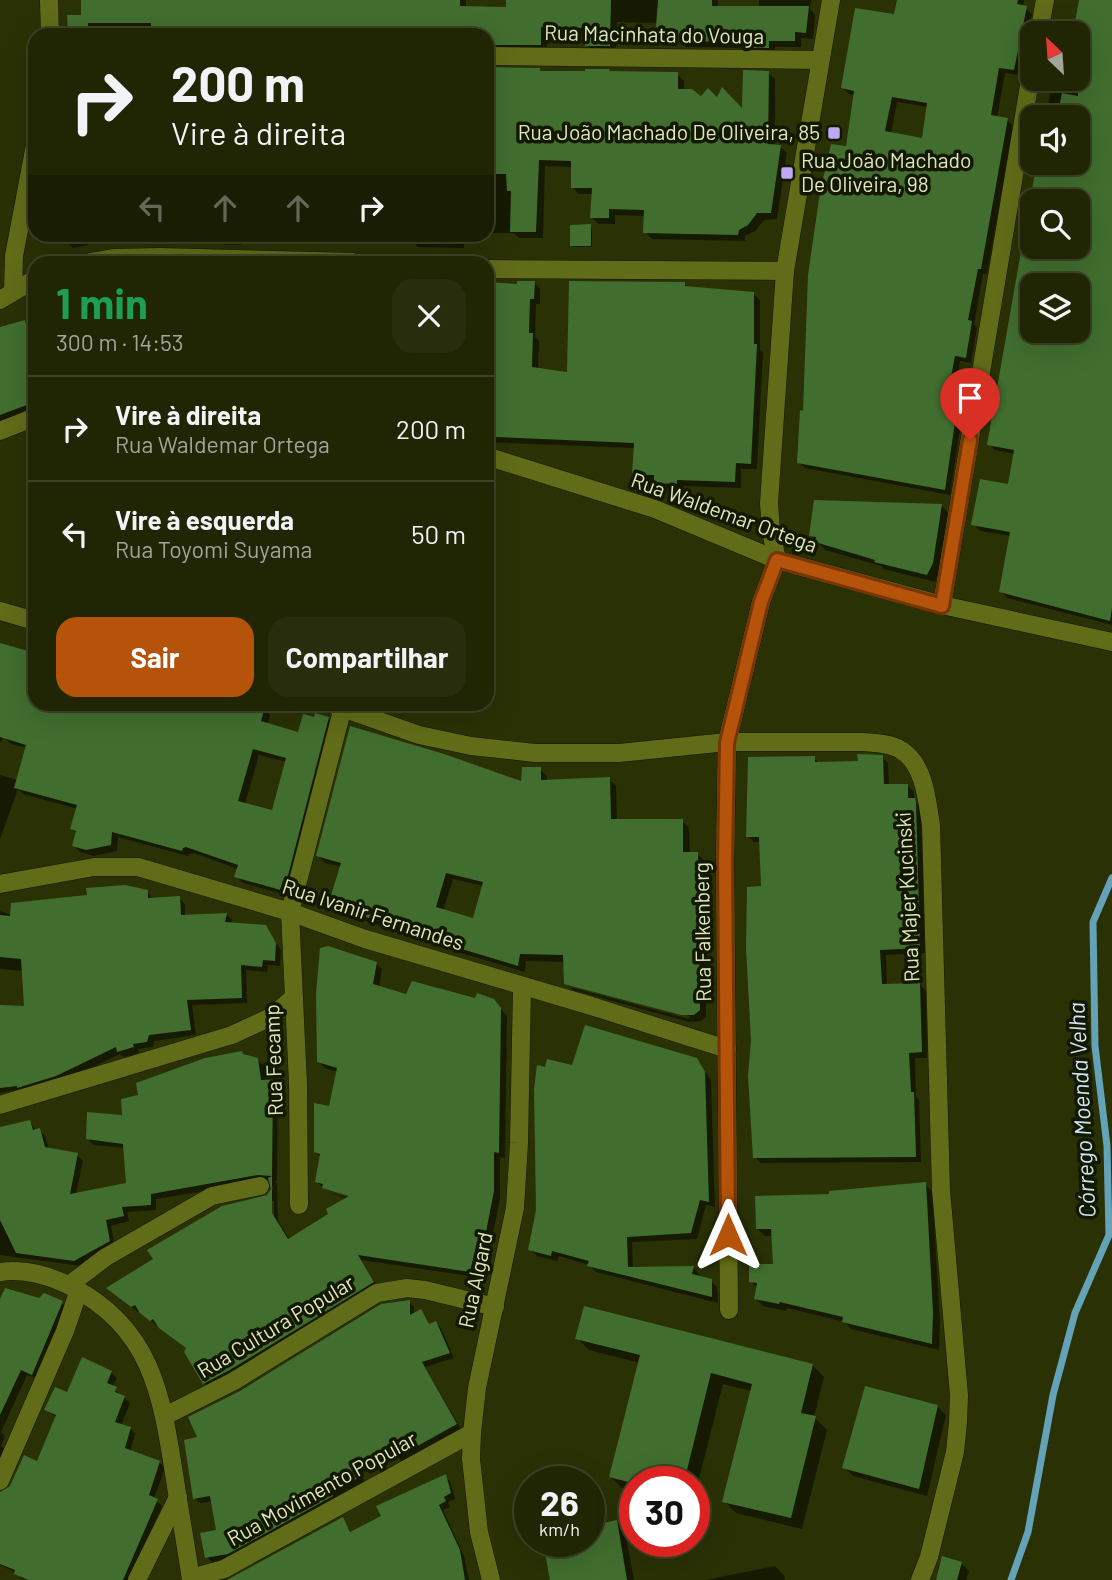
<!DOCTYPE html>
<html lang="pt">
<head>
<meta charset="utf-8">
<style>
  body { margin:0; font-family:Barlow,sans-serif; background:#282d0e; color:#f1f3f6; height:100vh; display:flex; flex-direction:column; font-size:26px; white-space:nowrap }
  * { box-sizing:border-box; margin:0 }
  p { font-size:23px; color:#a2a59a }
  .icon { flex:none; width:38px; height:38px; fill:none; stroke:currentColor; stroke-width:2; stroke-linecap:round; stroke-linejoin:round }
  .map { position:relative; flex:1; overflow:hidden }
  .side { position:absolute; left:28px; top:256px; width:466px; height:455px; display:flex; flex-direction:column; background:#202504; border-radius:21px; box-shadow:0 7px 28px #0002,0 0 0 2px #3d4226 }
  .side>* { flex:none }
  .top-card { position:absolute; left:28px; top:28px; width:466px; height:214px; border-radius:21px; box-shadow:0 7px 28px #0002,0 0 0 2px #3d4226; background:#202504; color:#f1f3f6; overflow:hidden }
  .needle { width:46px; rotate:335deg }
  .fabs { position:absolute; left:1020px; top:21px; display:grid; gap:14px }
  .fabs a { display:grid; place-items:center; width:70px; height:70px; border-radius:14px; background:#202504; box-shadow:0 7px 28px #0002,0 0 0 2px #3d4226; font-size:35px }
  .speed { position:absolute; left:514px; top:1466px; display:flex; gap:14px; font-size:35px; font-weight:700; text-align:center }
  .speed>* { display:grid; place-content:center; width:91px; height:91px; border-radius:50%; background:#202504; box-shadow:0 7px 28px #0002,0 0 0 2px #3d4226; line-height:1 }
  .speed small { font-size:18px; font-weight:400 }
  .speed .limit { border:10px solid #d22; background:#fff; color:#111 }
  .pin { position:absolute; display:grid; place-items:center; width:60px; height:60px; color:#fff; margin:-72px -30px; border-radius:50% 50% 50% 0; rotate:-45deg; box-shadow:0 0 7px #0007 }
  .pin .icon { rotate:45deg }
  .me { position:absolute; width:77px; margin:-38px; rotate:0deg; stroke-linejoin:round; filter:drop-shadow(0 0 5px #0008) }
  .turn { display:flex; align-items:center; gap:24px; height:147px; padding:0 28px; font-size:32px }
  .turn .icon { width:91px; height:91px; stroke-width:2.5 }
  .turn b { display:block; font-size:49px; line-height:60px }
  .lanes { display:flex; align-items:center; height:66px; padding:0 28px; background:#0003; justify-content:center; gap:35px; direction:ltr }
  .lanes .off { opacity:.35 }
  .round { display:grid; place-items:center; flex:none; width:74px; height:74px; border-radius:21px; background:#282d0e }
  .summary { display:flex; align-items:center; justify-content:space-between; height:119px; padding:0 28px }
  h1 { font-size:42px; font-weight:700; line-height:52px; color:#1e9e55 }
  .button { display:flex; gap:14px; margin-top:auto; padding:14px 28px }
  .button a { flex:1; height:80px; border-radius:21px; background:#b45309; color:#fff; font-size:28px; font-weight:700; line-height:80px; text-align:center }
  .button a+a { background:#282d0e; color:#f1f3f6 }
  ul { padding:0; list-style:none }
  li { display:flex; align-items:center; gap:21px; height:105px; padding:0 28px; border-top:2px solid #3d4226 }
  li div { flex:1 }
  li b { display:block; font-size:26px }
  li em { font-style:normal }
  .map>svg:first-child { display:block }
  .shadow { fill:#0007; fill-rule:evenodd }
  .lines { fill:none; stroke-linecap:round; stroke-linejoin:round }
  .stream { stroke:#64a2b8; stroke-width:7 }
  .building { fill:#416e2f; fill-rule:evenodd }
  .minor-casing { stroke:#141701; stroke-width:19 }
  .minor { stroke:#606c18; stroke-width:18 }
  .route-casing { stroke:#753606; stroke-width:18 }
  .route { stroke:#b45309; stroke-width:12 }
  .poi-dot { fill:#bfa9f4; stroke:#131800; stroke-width:2.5 }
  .labels { text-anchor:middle; stroke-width:7; stroke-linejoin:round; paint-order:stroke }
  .street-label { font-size:21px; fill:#dee7c0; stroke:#131800 }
  .poi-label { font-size:21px; fill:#dee7c0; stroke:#131800; text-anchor:end }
  .water-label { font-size:23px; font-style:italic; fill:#cee5f5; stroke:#131800 }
</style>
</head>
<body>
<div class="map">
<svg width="1112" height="1580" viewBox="0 0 1112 1580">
  <rect width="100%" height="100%" fill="#2a3105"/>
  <g class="shadow">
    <path d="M83 0H466V8H508L518 0H718V8H759V0H811L810 9 815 15 813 39 801 38V47H775V54H752L746 48 686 47 679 40V35L664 33 658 23 617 22 616 52H594L587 45V34L547 33V51L487 53 486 35H153V29H94V35H70L83 17Z"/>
    <path d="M899 0H1024L1023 7 1032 14 1019 75 1005 73 997 118 1007 120 1013 126 987 274H983L974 325 977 328 971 363 960 361 954 396 959 397 964 403 950 495 805 468 799 462 805 413 855 95 849 94 843 88 896 16ZM897 102 928 107 923 140 891 133Z"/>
    <path d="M1080 0H1112V625L1007 598 1001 592 1011 536 980 531 973 524 1009 486 1015 454 995 450 989 444 1030 227 1027 225 1038 163H1078V117H1046L1053 79H1078V33H1074ZM1032 201H1078V247H1032ZM1032 285H1078V331H1032Z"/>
    <path d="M486 69 539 70 543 73 609 71 611 73 677 74 684 81V91L702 98 717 100 744 112 768 73 775 79V146L780 147 787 153 777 219 764 220 755 231 745 236V241L652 239 645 232V216L615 215V224H599L592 218 593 194H579L572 187 573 167 545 166 543 238H519L514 233H486Z"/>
    <path d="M590 226 592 229V247H574L571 245Z"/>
    <path d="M88 234V245L73 248 66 242V235L61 234Z"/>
    <path d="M151 234H173V244L158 243Z"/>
    <path d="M219 234H248L241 245H225L219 238Z"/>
    <path d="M381 234V242H348L341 235Z"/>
    <path d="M412 234H464V248L418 247 411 240Z"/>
    <path d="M534 282 540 289V304H536L535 337 539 341 538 370 569 374 684 283 689 288 753 294 760 300V350L763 352 757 469H741V488L683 486V489L662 488 656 481 641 480 634 474 635 448 486 442V284L519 286Z"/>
    <path d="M34 320 35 411 0 424V329Z"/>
    <path d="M942 506 949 513 940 572 935 582 884 569 881 566 825 550 811 535Z"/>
    <path d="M0 643 3 646 35 655V704H248L264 708 270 715 268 725 299 734 316 719H328L334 725 290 896 243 883 236 876 238 869 194 853 189 854 188 856 118 837 117 851 94 856 80 852 74 845 77 834 72 829 78 809 23 794 18 789 0 839V775L14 779 18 782 27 748 11 744 4 737 0 743ZM259 755 287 762 273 813 245 804Z"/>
    <path d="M882 757 888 763 889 786H908L914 792V799L921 809 925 953 886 955 887 986 920 984 926 991 927 1058H915L916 1097 919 1100 921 1162 761 1163 755 1157 763 888 761 842H754L748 836 814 758 820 764 859 763Z"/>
    <path d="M540 769 547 776V782L609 779 616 786 617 821H682L689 828 690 854H697L705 861 706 1017 701 1021 689 1022 573 990 566 983 565 962 526 961 525 972 454 951 447 941 422 933 420 938 337 912 330 905 342 867 325 863 318 856 523 783ZM453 879 483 886 474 921 443 911ZM570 983 690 1016 689 1019 570 987Z"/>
    <path d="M147 891 153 899 179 898 185 904V916L227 915 232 920 231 924 265 927 281 950 280 966 268 965 267 972 246 970 247 1003 192 1005 196 1035 154 1041 153 1047 138 1049 139 1053 124 1057 120 1054 62 1082 0 1093V1006L25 1007 23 971 0 969V911L69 935Z"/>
    <path d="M376 963 382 969 379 988 407 996 493 1000 507 1016 505 1158 500 1157V1199L492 1237 486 1236 476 1277 361 1260 379 1289 211 1389 205 1383 187 1349 159 1325 157 1326 140 1311 138 1312 121 1299 268 1196 273 1189 270 1180 156 1199V1210L127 1212 129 1221 111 1226 115 1247 81 1266 0 1255V1129L30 1122 36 1131 39 1130 45 1136 49 1149 77 1155 83 1161 76 1194 127 1185 125 1148 93 1145 88 1139 124 1117 140 1096 242 1053 246 1057 257 1059 263 1065 265 1082H272L278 1088 277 1181H275L277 1184 278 1221 290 1240 330 1214 347 1199 328 1192 356 1200 357 1197 322 1186 323 1188 317 1182 322 1158 315 1151 330 1109 338 1072 325 1068 319 1062ZM270 1201H274V1222H271Z"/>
    <path d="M696 1060 711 1080 715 1207 706 1205 697 1239 632 1242 633 1269 693 1267 699 1274 698 1278 711 1281 717 1287 718 1303 596 1272 589 1265 559 1256 557 1261 537 1256 530 1249 573 1067Z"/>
    <path d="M925 1184 932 1191 940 1321 939 1350 851 1329 845 1322 787 1308 786 1311 763 1306 755 1298 757 1288 751 1281 774 1265 773 1236H765L757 1229 831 1196Z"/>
    <path d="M39 1300 62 1303 68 1309 38 1379 27 1375 1 1432 5 1436 1 1446 8 1452 0 1470V1303Z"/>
    <path d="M409 1302 414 1307V1315L420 1311 430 1325 436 1323 441 1328 454 1358 425 1367 461 1429 402 1462 396 1454 361 1474 365 1482 234 1558 212 1562 207 1557 218 1532 212 1501 200 1503 195 1498 200 1438Z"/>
    <path d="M577 1338 812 1365 824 1377 814 1417 827 1430 802 1529 736 1513 724 1501 751 1391 723 1384 695 1494V1482H635V1492L623 1489 611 1477 640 1363 589 1350Z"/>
    <path d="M111 1372 117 1378 112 1387 130 1403 121 1426 130 1428 135 1434 130 1452 159 1462 165 1468 154 1499 162 1506 130 1580 22 1579 17 1573 0 1565V1494L38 1463 57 1418 46 1410 68 1394Z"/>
    <path d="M937 1406 946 1415 927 1496 853 1476 844 1467Z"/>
    <path d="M445 1476 450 1481 455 1499 448 1502 450 1507 443 1510 464 1556 469 1580H230L342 1519 352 1533 383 1517Z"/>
    <path d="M617 1522 625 1531 634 1580H552L545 1542H590V1528Z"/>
    <path d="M961 1563 969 1571 966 1580H938Z"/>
    <path d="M775 1566 784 1575 785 1580H705Z"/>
  </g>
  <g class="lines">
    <path class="stream" d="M1011 1580 1028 1532 1053 1395 1075 1313 1109 1235 1107 1146 1095 1046 1093 922 1112 878"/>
  </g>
  <g class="building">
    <path d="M81 0H460V6L506 7V0H611L610 46H585V28L541 27V45H486V35H151V23H88V35H68L67 15H81Z"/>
    <path d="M658 0H712V6H809L806 33 795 32V41H769V48H743V42L677 41 678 30 656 27Z"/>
    <path d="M897 0H1018L1017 4 1027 6 1014 70 999 68 991 115 1008 118 981 269H978L968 320 972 321 966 358 955 356 948 394 959 395 945 490 797 463 800 410 803 411 808 275 820 192 831 144 846 146 854 91 841 88 855 8 894 14ZM892 97 927 103 922 138 885 131Z"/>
    <path d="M1079 0H1112V608L1110 621 999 592 1010 532 971 525 980 479 1008 484 1014 450 987 445 1023 240 1032 241V247H1078V201H1030L1035 172 1048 175 1050 165 1078 170V117H1057L1062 93 1078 96V33H1073ZM1032 285H1078V331H1032Z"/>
    <path d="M486 67 540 68V71H585V69H610L609 71 678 72V89H692L701 96 708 88 717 97 722 87 742 108 743 70 769 71 768 144 781 145 771 213H757L748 225 739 230 738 235 643 233 644 210 609 209V218H590L592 188H571V161L539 160 536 232H510L511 191H507L506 174H486Z"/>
    <path d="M591 224V246H570V225Z"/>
    <path d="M517 281H535L534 299H530L529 333H533L532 367 567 372 569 281 685 282V286L754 292V344H757L751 464 736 463 735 482 677 480V484L654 483V475H632L634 443 496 437V425H486V282L517 284Z"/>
    <path d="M25 320 35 360V402L0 415V327Z"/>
    <path d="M814 500 942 504 933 563 927 575 874 562 875 560 815 542 816 537 809 536Z"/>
    <path d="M0 643 35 653V704H254L265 707 261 721 298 732 303 714 314 717 315 713 329 717 284 891 234 877 238 865 186 847 183 848 182 851 112 832 111 845 86 850 72 846 76 831 70 829 77 805 14 788 26 745 0 737ZM253 749 286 758 272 810 238 801Z"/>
    <path d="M350 726 444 754 521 781 522 767H541V780L610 777 611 819H683V852H698L700 1010 694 1015H681L564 984 563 955 520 954 518 966 445 944V937L415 927 413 932 328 905 341 863 316 856ZM446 873 483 882 473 918 436 907Z"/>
    <path d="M857 754 883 755 884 784H908V798H915L916 802 920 948 880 950 882 984 920 983 922 1052 909 1053 911 1092H914L916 1157 753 1158 748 1076 751 1041 746 948 747 887 761 886 759 837H746L748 757 815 756V762L858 761Z"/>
    <path d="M125 885 148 890V898L180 896 181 915 227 913 225 922 266 925 276 943 275 961 263 960 262 967 241 965 242 998 187 1000 191 1030 149 1035 147 1042 133 1044 134 1047 117 1052 116 1047 56 1076 17 1088V1086L0 1088V1005L24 1006 21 959 0 957V915L10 916 11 903 87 895 86 888Z"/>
    <path d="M328 946 377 962 373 984 406 994 412 981 475 998 477 993 494 999 501 1008 499 1153 494 1152V1191L486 1232 480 1230 470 1272 358 1255 374 1282 228 1371 203 1384 184 1352 186 1348 159 1328 153 1319 150 1321 140 1313 135 1305 131 1307 106 1288 153 1259 147 1250 222 1206 267 1195 271 1189 268 1178 272 1176V1213L288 1239 328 1214 326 1209 349 1196 322 1188 323 1184 315 1182 320 1154 314 1152V1103L329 1106 337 1068 317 1062 316 994 320 948Z"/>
    <path d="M585 1025 697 1058 705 1072 709 1202 700 1200 691 1233 627 1237 628 1267 694 1266 692 1274 712 1279V1297L587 1266 589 1261 552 1251 551 1256 528 1250 536 1210 534 1089 537 1065 545 1067 547 1059 572 1065Z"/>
    <path d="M242 1051 243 1054 258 1058 261 1080H273L272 1176 258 1175 151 1194V1205L122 1207 124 1216 106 1220 110 1241 74 1261 16 1253 0 1220V1127L30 1120 33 1130 40 1128 45 1147 78 1153 70 1194 126 1183 123 1144 86 1139 87 1112 122 1115 121 1099 138 1095 136 1083 205 1058Z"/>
    <path d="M926 1182 933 1312 932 1344 842 1322 843 1317 780 1302 779 1304 754 1299 757 1283 749 1282V1264H773L771 1229H756L755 1196 829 1194V1191Z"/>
    <path d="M5 1288 39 1298 44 1293 63 1301 32 1375 21 1370 0 1415V1299Z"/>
    <path d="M410 1300V1315L421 1309 429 1324 436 1321 450 1353 422 1362 457 1424 396 1458 391 1449 357 1468 361 1476 332 1494 333 1496 228 1554 205 1558 200 1533 216 1530 210 1496 193 1499 184 1440 197 1437 188 1417 240 1391 381 1304Z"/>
    <path d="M584 1306 813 1364 801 1413 816 1416 791 1518 722 1502 752 1384 711 1373 684 1482H628L609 1477 640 1355 575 1339Z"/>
    <path d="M82 1357 112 1371 107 1383 117 1387 115 1392 125 1396 115 1422 131 1427 125 1448 160 1461 149 1495 158 1499 123 1580H29L14 1574 15 1570 0 1564V1492L10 1486 24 1455 37 1461 56 1415 44 1410 55 1387 67 1392Z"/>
    <path d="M865 1386 938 1405 919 1489 842 1468Z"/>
    <path d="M446 1474 451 1493 444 1497 446 1501 439 1505 460 1550 465 1580H227L343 1517 350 1532 381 1516 376 1506Z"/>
    <path d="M617 1520 627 1580H550L543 1542H590V1526Z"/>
    <path d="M942 1556 962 1562 957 1580H936Z"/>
  </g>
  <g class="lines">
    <defs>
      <g id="minor">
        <path d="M49 0 50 35"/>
        <path d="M1039 33 1045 0"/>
        <path d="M486 56 820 60"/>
        <path d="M90 262 113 258 160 257 353 262"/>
        <path d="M486 269 785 271"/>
        <path d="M13 291 14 256 35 145"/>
        <path d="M0 300 35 279"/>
        <path d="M0 431 35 417"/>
        <path d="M486 456 655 509 777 560 942 605 1112 642"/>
        <path d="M777 560 771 531 769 503 785 271 831 0"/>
        <path d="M942 605 1032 68"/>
        <path d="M0 611 35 621"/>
        <path d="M331 704 419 735 471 746 535 753H619L727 742H864C875 743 891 743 901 750 925 765 927 801 931 825L941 1190 959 1395 958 1423 955 1452 929 1557 920 1580"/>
        <path d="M0 884 94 867H138L290 912 365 939 588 1005 727 1049"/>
        <path d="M0 1105 232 1035 271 1017 294 997"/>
        <path d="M299 1205 298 1084 290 912 343 707"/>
        <path d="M0 1272C24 1268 51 1276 72 1287 153 1329 162 1397 175 1480 180 1513 186 1546 191 1580"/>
        <path d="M69 1285 106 1257 212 1196 260 1186"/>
        <path d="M729 1310 725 862 727 742 761 602 777 560"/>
        <path d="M165 1416 234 1381 377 1293 407 1288 425 1290 495 1307"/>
        <path d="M0 1481 65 1331 79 1290"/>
        <path d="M191 1578 224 1569 472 1433"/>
        <path d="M137 1580 178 1497"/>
        <path d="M491 1580 479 1532 471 1459 472 1433 477 1388 515 1208 519 1143 522 987"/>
      </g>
    </defs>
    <use href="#minor" class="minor-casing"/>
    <use href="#minor" class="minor"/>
  </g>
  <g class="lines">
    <defs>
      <path id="route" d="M728 1235 725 862 727 743 761 602 777 560 942 606 970 440"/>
    </defs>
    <use href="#route" class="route-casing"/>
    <use href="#route" class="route"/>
  </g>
  <g class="poi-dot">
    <rect x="827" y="126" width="14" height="14" rx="3.5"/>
    <rect x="780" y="166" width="14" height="14" rx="3.5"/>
  </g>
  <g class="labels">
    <g class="street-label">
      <text transform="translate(654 35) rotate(1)" y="7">Rua Macinhata do Vouga</text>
      <text transform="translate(724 513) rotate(20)" y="7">Rua Waldemar Ortega</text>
      <text transform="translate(908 897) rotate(-93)" y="7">Rua Majer Kucinski</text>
      <text transform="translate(373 915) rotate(18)" y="7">Rua Ivanir Fernandes</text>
      <text transform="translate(703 932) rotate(-91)" y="7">Rua Falkenberg</text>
      <text transform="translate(274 1060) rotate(-92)" y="7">Rua Fecamp</text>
      <text transform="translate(476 1280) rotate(-78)" y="7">Rua Algard</text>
      <text transform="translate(276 1327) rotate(-31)" y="7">Rua Cultura Popular</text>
      <text transform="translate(322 1489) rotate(-29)" y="7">Rua Movimento Popular</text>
    </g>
    <g class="poi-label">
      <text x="820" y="140">Rua João Machado De Oliveira, 85</text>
      <text x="801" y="168" text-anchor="start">Rua João Machado<tspan x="801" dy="24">De Oliveira, 98</tspan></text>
    </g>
    <g class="water-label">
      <text transform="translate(1082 1110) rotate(-93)" y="8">Córrego Moenda Velha</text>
    </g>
  </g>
</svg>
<div class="fabs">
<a><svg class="needle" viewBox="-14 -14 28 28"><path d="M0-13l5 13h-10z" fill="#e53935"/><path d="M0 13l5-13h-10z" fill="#a2a59a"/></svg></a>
<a><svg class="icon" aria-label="sound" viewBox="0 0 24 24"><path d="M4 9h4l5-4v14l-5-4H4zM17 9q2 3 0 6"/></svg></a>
<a><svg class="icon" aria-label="search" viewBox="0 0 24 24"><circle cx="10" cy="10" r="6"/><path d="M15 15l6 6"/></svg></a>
<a><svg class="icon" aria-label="layers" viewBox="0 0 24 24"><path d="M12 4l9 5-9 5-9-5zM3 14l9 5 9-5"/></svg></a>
</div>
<div class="speed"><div>26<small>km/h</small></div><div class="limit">30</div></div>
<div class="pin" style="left:970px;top:440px;background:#d93025"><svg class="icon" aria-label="arrive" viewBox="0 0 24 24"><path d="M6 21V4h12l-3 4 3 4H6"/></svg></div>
<svg class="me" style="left:728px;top:1235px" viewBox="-20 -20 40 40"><path d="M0-17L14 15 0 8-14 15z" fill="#b45309" stroke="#fff" stroke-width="4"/></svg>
<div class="top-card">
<div class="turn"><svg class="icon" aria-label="right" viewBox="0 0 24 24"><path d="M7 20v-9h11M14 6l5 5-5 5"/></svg><div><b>200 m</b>Vire à direita</div></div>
<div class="lanes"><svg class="icon off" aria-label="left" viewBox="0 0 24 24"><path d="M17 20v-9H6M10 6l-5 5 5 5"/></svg><svg class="icon off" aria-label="ahead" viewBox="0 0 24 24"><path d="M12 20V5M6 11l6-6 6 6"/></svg><svg class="icon off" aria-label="ahead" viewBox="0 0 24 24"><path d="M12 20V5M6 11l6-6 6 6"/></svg><svg class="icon" aria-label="right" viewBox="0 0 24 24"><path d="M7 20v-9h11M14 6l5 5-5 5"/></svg></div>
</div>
<section class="side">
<div class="summary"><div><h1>1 min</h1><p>300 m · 14:53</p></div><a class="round"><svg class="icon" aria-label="close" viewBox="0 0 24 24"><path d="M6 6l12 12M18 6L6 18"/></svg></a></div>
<ul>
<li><svg class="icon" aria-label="right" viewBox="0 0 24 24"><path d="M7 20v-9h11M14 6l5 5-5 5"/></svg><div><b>Vire à direita</b><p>Rua Waldemar Ortega</p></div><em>200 m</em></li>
<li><svg class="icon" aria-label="left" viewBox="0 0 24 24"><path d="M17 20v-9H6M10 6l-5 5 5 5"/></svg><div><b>Vire à esquerda</b><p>Rua Toyomi Suyama</p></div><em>50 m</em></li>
</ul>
<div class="button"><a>Sair</a><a>Compartilhar</a></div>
</section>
</div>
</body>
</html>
